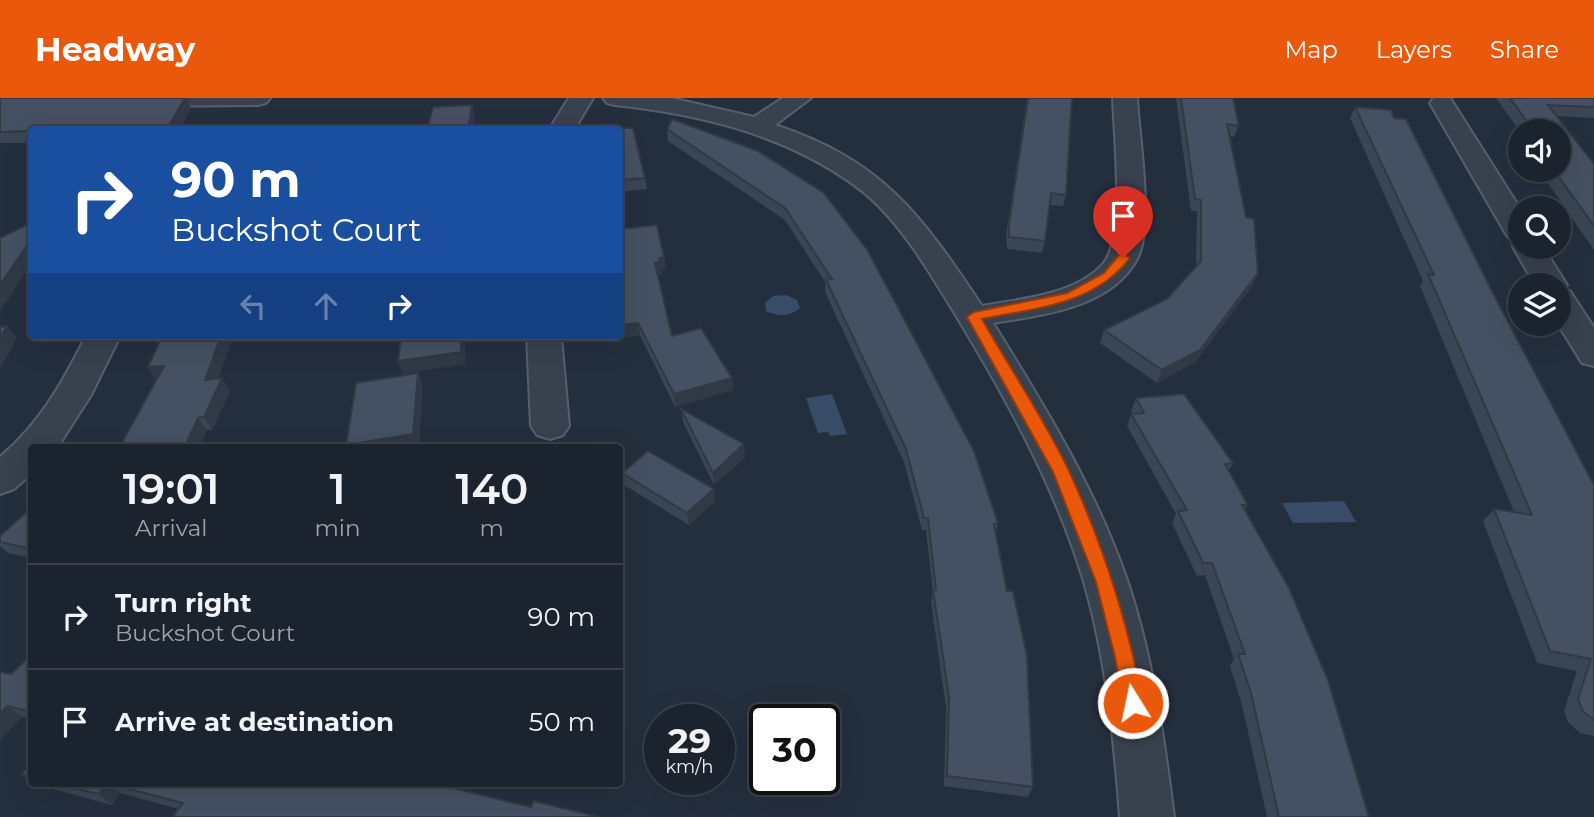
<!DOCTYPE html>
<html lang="en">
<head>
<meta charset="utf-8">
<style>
  body { margin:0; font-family:Montserrat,sans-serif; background:#242b36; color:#f1f3f6; height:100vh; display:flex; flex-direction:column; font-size:26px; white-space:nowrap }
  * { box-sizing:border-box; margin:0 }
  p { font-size:23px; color:#a0a4aa }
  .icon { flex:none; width:38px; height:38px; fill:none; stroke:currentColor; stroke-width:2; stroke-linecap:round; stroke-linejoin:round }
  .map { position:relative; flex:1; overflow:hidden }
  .side { position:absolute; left:28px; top:346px; width:595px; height:343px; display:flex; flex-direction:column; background:#1b232e; border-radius:7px; box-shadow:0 7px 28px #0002,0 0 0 2px #39404a }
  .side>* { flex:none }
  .guide { position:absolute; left:28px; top:28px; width:595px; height:214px; border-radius:7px; box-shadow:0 7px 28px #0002,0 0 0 2px #39404a; background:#1a4fa0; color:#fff; overflow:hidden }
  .buttons { position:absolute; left:1508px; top:21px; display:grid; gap:14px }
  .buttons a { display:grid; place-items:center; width:63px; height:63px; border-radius:50%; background:#1b232e; box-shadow:0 7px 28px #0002,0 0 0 2px #39404a; font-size:35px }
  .speed { position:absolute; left:644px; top:606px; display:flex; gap:14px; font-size:35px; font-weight:700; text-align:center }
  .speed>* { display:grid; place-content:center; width:91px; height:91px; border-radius:50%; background:#1b232e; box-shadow:0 7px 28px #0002,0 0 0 2px #39404a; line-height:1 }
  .speed small { font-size:18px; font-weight:400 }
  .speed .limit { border:4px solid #111; border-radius:10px; background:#fff; color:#111 }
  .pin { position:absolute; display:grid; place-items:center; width:60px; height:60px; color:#fff; margin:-72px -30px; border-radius:50% 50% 50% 0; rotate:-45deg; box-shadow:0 0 7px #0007 }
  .pin .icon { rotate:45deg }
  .me { position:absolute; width:77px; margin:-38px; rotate:350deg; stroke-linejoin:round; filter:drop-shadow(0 0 5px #0008) }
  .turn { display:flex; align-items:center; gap:24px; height:147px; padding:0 28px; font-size:32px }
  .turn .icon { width:91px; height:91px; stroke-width:2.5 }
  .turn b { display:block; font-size:49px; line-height:60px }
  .lanes { display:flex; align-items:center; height:66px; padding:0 28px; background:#0003; justify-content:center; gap:35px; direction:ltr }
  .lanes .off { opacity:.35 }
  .eta { display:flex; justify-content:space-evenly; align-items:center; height:119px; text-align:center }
  .eta b { font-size:42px; font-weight:600; line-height:49px }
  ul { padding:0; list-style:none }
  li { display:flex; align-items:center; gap:21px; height:105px; padding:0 28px; border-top:2px solid #39404a }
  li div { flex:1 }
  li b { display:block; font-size:26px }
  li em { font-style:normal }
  header { display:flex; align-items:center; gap:42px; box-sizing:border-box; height:98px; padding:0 35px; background:#ea580c; color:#fff }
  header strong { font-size:33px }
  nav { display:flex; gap:38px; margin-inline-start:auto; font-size:24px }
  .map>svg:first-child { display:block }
  .water { fill:#394c67 }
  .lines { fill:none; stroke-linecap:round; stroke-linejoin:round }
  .minor-casing { stroke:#565f6c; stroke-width:4 }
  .minor { fill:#38414e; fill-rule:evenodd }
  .wall { fill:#3b4654 }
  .shaded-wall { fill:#303945 }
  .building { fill:#455162; stroke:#303945; stroke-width:2 }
  .route { fill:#ea580c; stroke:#983908; stroke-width:2 }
</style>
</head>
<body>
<header>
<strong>Headway</strong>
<nav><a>Map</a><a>Layers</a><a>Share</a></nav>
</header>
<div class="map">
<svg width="1594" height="719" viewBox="0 0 1594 719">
  <rect width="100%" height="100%" fill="#242f3e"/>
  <g class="water">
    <path d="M786 197 797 202 800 210C788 219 780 219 766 213L765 205 773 198Z"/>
    <path d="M832 296 847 336 830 338 828 334 818 335 806 300Z"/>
    <path d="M1344 403 1356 424 1293 425 1282 405Z"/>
  </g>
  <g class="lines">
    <defs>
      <g id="minor">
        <path d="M124 0H270L266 5 258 7 135 8 127 6Z"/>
        <path d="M569 0H593L574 32H549Z"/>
        <path d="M603 0H671L754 19 783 0H811L775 27C884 63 921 117 982 208 1021 201 1075 197 1103 166 1126 140 1114 36 1113 0H1137C1139 38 1154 130 1137 161 1111 210 1042 217 993 225 1044 307 1097 393 1128 485 1153 560 1164 640 1174 719H1120C1114 640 1106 560 1084 484 1056 390 1005 298 954 214 926 169 897 117 853 86 783 36 699 16 615 7L607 5Z"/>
        <path d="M1434 0H1450L1521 112V149H1543L1567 187 1563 192 1570 193 1594 230V268L1582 265 1558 226 1559 187H1535L1513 149 1517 144 1511 142 1506 136 1430 5Z"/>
        <path d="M86 238H120L91 297 59 347 56 350H32V375L14 391 0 396V359C40 325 63 284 86 238Z"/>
        <path d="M527 238H561L569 328 563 337 550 341 537 337 531 328Z"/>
      </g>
    </defs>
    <use href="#minor" class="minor-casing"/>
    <use href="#minor" class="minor"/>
  </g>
  <g class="wall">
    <path d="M0 0H186L191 10 179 32H32V45H0Z"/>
    <path d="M1027 0 1066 97 1063 108 1049 107 1045 143 1042 155 1007 151 1006 137Z"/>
    <path d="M1176 0H1233L1239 28 1234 39 1230 38 1253 187 1195 264 1157 285 1100 245 1104 232 1167 201 1196 169 1197 113H1191Z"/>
    <path d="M1496 0H1594V20L1557 18 1594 66V152L1539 72H1559V33H1521V35Z"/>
    <path d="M1355 9 1394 20 1493 195 1594 387V638L1580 635 1568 624 1564 613 1577 573 1537 565 1483 423 1494 411 1514 414 1420 188 1423 183 1350 20Z"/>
    <path d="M667 31 758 53 998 425 996 434 1033 689 1028 699 944 688 946 610 931 504 933 494 926 432H922L904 364 825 194V184L785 122 668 43Z"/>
    <path d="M620 32 645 80 647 91 620 94Z"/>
    <path d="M657 127 666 171 661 172 662 176 658 177 672 238 732 280 733 292 675 309 640 237 615 241Z"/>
    <path d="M162 238H233L218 281 230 293 212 332H207L199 350H119L156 281 148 269Z"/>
    <path d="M1136 300 1233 365 1229 372 1248 407 1245 412 1369 719H1267L1242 607 1230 568 1234 561 1205 477 1197 478 1172 425 1176 416 1127 328 1131 316H1133L1131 313Z"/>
    <path d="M681 311 745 359 714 387 683 324Z"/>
    <path d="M622 375 714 391 715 403 689 427 624 387Z"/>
    <path d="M32 409V460L8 455 0 448V438Z"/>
    <path d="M32 556V621L22 619 0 642V574L11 576Z"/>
    <path d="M32 665V684L21 676Z"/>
    <path d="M35 686H449L447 689 531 709 599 719H175L173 718 179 711 120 695 112 707Z"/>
  </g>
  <g class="shaded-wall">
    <path d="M185 0H186L191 10 179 32H168Z"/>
    <path d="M472 7 475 18 473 32H468Z"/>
    <path d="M32 140V165L0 214V187Z"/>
    <path d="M664 159 666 171 661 172 662 176 656 177 655 165 659 160Z"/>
    <path d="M1258 175 1253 187 1195 264 1157 285 1162 272Z"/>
    <path d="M638 225 640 237 615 241 614 238H620V227Z"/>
    <path d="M7 228 17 240 0 271V240Z"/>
    <path d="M221 238H233L213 295 205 282Z"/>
    <path d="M461 238H465V266L403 276 398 263Z"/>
    <path d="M164 268 157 282 148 269Z"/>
    <path d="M418 275 423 288 419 349 411 350H347L346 347Z"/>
    <path d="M222 280 230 293 212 332 204 319Z"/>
    <path d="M732 280 733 292 675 309 674 296Z"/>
    <path d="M198 320 207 332 199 350H186L185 348Z"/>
    <path d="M744 346 745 359 714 387 713 375Z"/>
    <path d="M714 391 715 403 689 427 687 415Z"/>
    <path d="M7 608 22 619 0 642V615Z"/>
    <path d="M106 686H108L120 695 112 707 98 696Z"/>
  </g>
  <g class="building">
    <path d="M0 0H185L167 31 32 32V33L0 34Z"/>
    <path d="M1028 0H1072L1066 97 1051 95 1045 143 1009 139V125Z"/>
    <path d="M1181 0H1233L1239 28 1227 26 1246 119 1254 121 1258 175 1200 252 1162 272 1104 232 1167 201 1201 163V102L1195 101Z"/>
    <path d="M1510 0H1594V9L1548 7 1594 66V128L1554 72H1559V33H1534Z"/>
    <path d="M472 7 468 32H427L433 9Z"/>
    <path d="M1355 9 1391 12 1394 20 1406 21 1493 195 1594 387V622L1583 613 1578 601 1591 561 1550 553 1494 411 1532 417 1428 176 1434 177Z"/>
    <path d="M672 21 758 53 824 95 868 153 974 353 998 425 994 426 1007 493H1013L1027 558 1033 689 947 678 949 599 933 492H936L928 420H924L906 351 826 182 832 181 785 110 667 31Z"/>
    <path d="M606 29 633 30 645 80 620 82V32H604Z"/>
    <path d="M32 124V140L0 187V140Z"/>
    <path d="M657 127 664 159 659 160 660 164 655 165 672 238 701 230 732 280 674 296 638 225 620 227V131Z"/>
    <path d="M7 228 0 240V229Z"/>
    <path d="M162 238H221L205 282 222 280 204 319 198 320 185 348 175 350H119L164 268 148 269Z"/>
    <path d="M401 238H461V254L398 263Z"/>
    <path d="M418 275 413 336 346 347 356 285Z"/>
    <path d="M1184 296 1233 365 1225 366 1248 407H1242L1289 490 1328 582 1369 719H1279L1251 595 1238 556H1245L1212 465H1203L1178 413 1187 412 1131 316 1144 315 1136 300Z"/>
    <path d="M681 311 744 346 713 375Z"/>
    <path d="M648 353 714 391 687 415 622 375Z"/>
    <path d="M32 409V451L0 444V438Z"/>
    <path d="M32 556V614L7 608 0 615V574L11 576Z"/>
    <path d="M32 665V679L21 676Z"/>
    <path d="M58 686H106L98 696Z"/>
    <path d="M110 686H437L531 709 534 703 599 719H177L173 718 183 705Z"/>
  </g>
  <path class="route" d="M1123 156 1130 160C1094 207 1036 210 982 221 1011 272 1045 322 1070 375 1104 449 1128 525 1143 605L1140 612 1133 615 1126 612 1123 605 1115 559 1096 484 1053 374 967 219 974 214 1067 195 1104 175 1119 157Z"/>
</svg>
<div class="buttons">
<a><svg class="icon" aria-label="sound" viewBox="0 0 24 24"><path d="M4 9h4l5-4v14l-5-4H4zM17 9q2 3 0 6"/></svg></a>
<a><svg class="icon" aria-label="search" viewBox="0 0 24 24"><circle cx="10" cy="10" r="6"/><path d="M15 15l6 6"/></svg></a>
<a><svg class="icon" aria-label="layers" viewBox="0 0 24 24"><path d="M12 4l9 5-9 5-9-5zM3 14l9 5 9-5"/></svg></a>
</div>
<div class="speed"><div>29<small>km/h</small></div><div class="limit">30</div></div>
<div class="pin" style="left:1123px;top:160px;background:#d93025"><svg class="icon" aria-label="arrive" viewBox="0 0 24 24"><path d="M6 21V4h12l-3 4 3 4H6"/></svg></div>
<svg class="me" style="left:1133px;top:605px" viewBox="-20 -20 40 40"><circle r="17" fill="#ea580c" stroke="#fff" stroke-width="3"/><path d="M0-11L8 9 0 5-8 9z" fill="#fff"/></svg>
<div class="guide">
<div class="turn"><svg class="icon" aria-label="right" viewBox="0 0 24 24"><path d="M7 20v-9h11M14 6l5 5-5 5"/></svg><div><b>90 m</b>Buckshot Court</div></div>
<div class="lanes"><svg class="icon off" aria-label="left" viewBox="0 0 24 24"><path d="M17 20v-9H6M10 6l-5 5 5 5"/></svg><svg class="icon off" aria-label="ahead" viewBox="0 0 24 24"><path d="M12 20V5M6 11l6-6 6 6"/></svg><svg class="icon" aria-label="right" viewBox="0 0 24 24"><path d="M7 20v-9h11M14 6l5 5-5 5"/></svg></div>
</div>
<section class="side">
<div class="eta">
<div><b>19:01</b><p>Arrival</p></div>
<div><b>1</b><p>min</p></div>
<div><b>140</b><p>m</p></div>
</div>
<ul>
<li><svg class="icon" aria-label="right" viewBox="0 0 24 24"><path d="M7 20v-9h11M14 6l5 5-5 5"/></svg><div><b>Turn right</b><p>Buckshot Court</p></div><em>90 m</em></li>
<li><svg class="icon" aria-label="arrive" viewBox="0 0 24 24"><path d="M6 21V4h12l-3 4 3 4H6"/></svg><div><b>Arrive at destination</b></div><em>50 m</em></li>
</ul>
</section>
</div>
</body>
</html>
